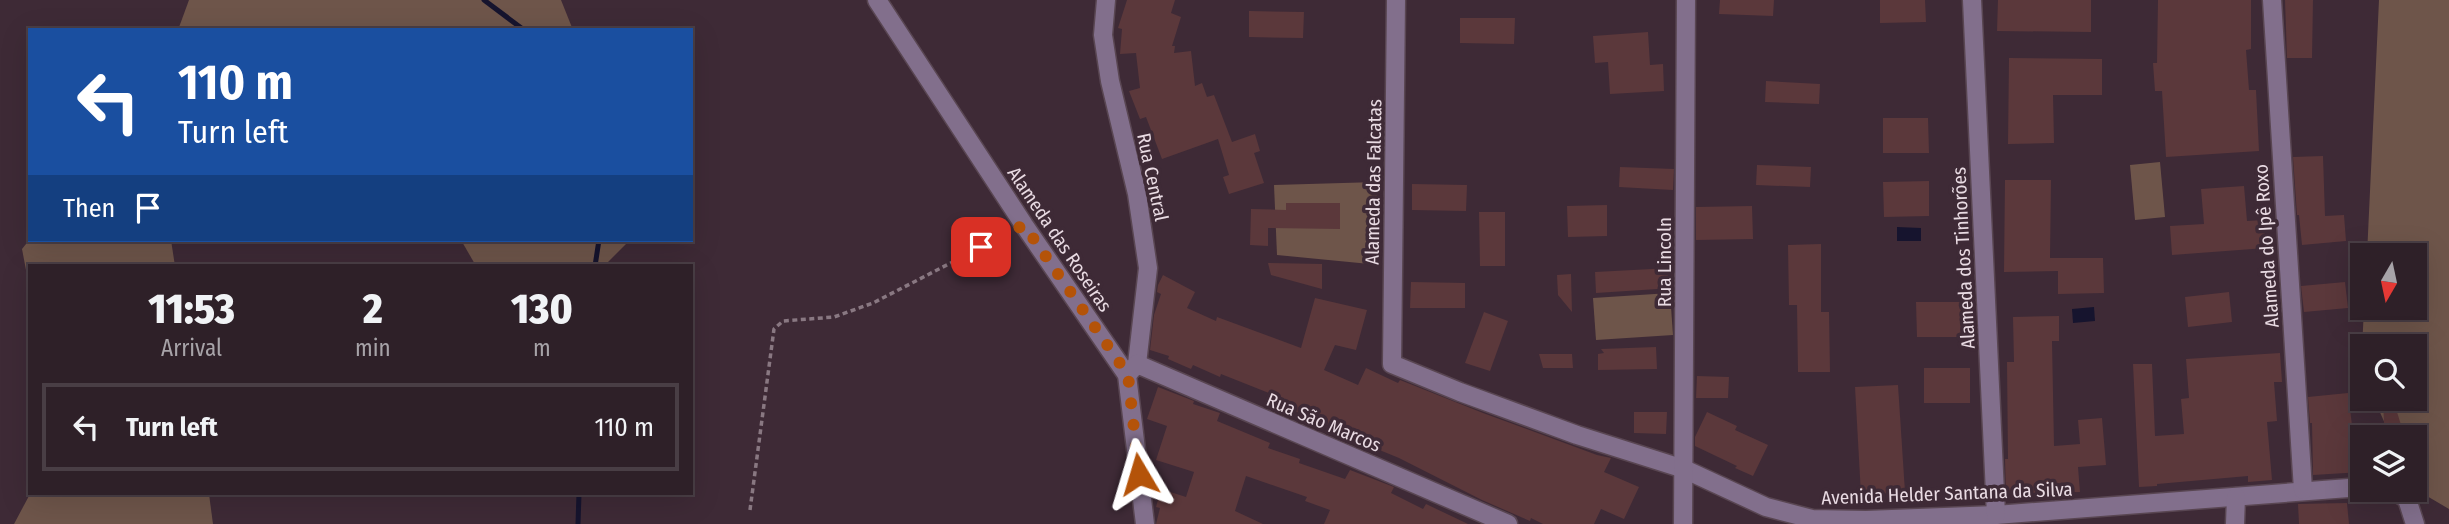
<!DOCTYPE html>
<html lang="en">
<head>
<meta charset="utf-8">
<style>
  body { margin:0; font-family:"Fira Sans Condensed",sans-serif; background:#362830; color:#f1f3f6; height:100vh; display:flex; flex-direction:column; font-size:26px; white-space:nowrap }
  * { box-sizing:border-box; margin:0 }
  p { font-size:23px; color:#a7a3a8 }
  .icon { flex:none; width:38px; height:38px; fill:none; stroke:currentColor; stroke-width:2; stroke-linecap:round; stroke-linejoin:round }
  .map { position:relative; flex:1; overflow:hidden }
  .sheet { position:absolute; left:28px; top:264px; width:665px; height:231px; display:flex; flex-direction:column; background:#2e2028; border-radius:0px; box-shadow:0 7px 28px #0002,0 0 0 2px #493e45 }
  .sheet>* { flex:none }
  .top-card { position:absolute; left:28px; top:28px; width:665px; height:214px; border-radius:0px; box-shadow:0 7px 28px #0002,0 0 0 2px #493e45; background:#1a4fa0; color:#fff; overflow:hidden }
  .needle { width:46px; rotate:189deg }
  .buttons { position:absolute; left:2350px; top:243px; display:grid; gap:14px }
  .buttons a { display:grid; place-items:center; width:77px; height:77px; border-radius:0px; background:#2e2028; box-shadow:0 7px 28px #0002,0 0 0 2px #493e45; font-size:35px }
  .pin { position:absolute; display:grid; place-items:center; width:60px; height:60px; color:#fff; margin:-30px; border-radius:14px; box-shadow:0 4px 10px #0006 }
  .me { position:absolute; width:77px; margin:-38px; rotate:353deg; stroke-linejoin:round; filter:drop-shadow(0 0 5px #0008) }
  .turn { display:flex; align-items:center; gap:24px; height:147px; padding:0 35px; font-size:32px }
  .turn .icon { width:91px; height:91px; stroke-width:2.5 }
  .turn b { display:block; font-size:49px; line-height:60px }
  .then { display:flex; align-items:center; height:66px; padding:0 35px; background:#0003; gap:14px; font-size:26px }
  .eta { display:flex; justify-content:space-evenly; align-items:center; height:119px; text-align:center }
  .eta b { font-size:42px; font-weight:800; line-height:49px }
  ul { padding:0; list-style:none }
  li { display:flex; align-items:center; gap:21px; height:88px; margin:0 14px 10px; padding:0 21px; border:4px solid #493e45; border-radius:0px }
  li div { flex:1 }
  li b { display:block; font-size:26px }
  li em { font-style:normal }
  .map>svg:first-child { display:block }
  .green { fill:#6e554a }
  .water { fill:#16142e }
  .lines { fill:none; stroke-linecap:round; stroke-linejoin:round }
  .stream { stroke:#16142e; stroke-width:5 }
  .building { fill:#5b383b }
  .minor-casing { stroke:#594652; stroke-width:21 }
  .path { stroke:#897882; stroke-width:3.5; stroke-dasharray:5 3.5; stroke-linecap:butt }
  .minor { stroke:#826f8c; stroke-width:18 }
  .route { stroke:#b45309; stroke-width:12; stroke-dasharray:0 21.6 }
  .labels { text-anchor:middle; stroke-width:7; stroke-linejoin:round; paint-order:stroke }
  .street-label { font-size:19px; fill:#e9dbe3; stroke:#3e2a36 }
</style>
</head>
<body>
<div class="map">
<svg width="2449" height="524" viewBox="0 0 2449 524">
  <rect width="100%" height="100%" fill="#3e2a36"/>
  <g class="green">
    <path d="M189 0H561L573 30H178Z"/>
    <path d="M2379 0H2449V509L2415 489V438L2391 437 2374 399H2415V346H2362V372L2361 369 2364 308H2415V256L2367 255Z"/>
    <path d="M2160 162 2165 217 2135 220 2130 165Z"/>
    <path d="M1377 182 1380 265 1277 255 1274 185Z"/>
    <path d="M30 239 171 240 175 266H30V291L22 249Z"/>
    <path d="M461 240H630L604 266H476Z"/>
    <path d="M1670 293 1673 335 1596 340 1593 298Z"/>
    <path d="M30 494H209L213 524H14Z"/>
  </g>
  <g class="water">
    <path d="M1897 227 1921 228V241H1897Z"/>
    <path d="M2094 307 2095 321 2073 323 2072 309Z"/>
  </g>
  <g class="lines">
    <g class="stream">
      <path d="M484 0 524 30"/>
      <path d="M595 266 599 240"/>
      <path d="M578 524 579 494"/>
    </g>
  </g>
  <g class="building">
    <path d="M1127 0H1175L1171 13 1181 17 1172 46H1175L1174 53 1191 51 1195 86 1202 83 1207 97 1214 95 1232 142 1255 134 1260 151 1254 153 1264 183 1229 194 1223 177 1229 175 1218 139 1162 159 1146 117 1140 119 1129 91 1140 88 1136 53 1120 54 1122 29 1118 28Z"/>
    <path d="M1720 0H1774L1773 16 1719 14Z"/>
    <path d="M1880 0H1925L1926 22 1880 23Z"/>
    <path d="M1998 0H2091V32L1997 31Z"/>
    <path d="M2158 0H2251V49L2246 50 2249 90H2256L2259 151 2166 157 2162 91H2155L2153 63H2157Z"/>
    <path d="M2285 0H2313L2312 58H2287Z"/>
    <path d="M1249 11 1304 12 1303 38 1249 37Z"/>
    <path d="M1460 18H1515L1514 44 1460 43Z"/>
    <path d="M1648 32 1650 65 1663 64 1664 91 1610 94 1608 62 1595 63 1593 36Z"/>
    <path d="M2009 58 2102 59V95H2053L2054 143 2008 144Z"/>
    <path d="M1766 81 1820 84 1819 104 1765 102Z"/>
    <path d="M1883 118H1928L1929 153H1883Z"/>
    <path d="M2323 156 2325 216 2344 215 2346 241 2302 245 2299 215H2297L2293 157Z"/>
    <path d="M1757 165 1811 167 1810 187 1756 185Z"/>
    <path d="M1620 167 1674 169 1673 190 1619 187Z"/>
    <path d="M2005 180H2051L2050 258H2103L2104 293 2058 294V271L2004 272Z"/>
    <path d="M1929 181V216L1884 217 1883 182Z"/>
    <path d="M1412 184 1467 185 1466 211 1412 210Z"/>
    <path d="M2244 186 2247 221 2264 220 2266 248 2172 255 2170 226 2204 224 2201 189Z"/>
    <path d="M1286 203H1340V229L1268 228V246L1250 245 1251 209 1286 210Z"/>
    <path d="M1607 205V236L1568 237 1567 206Z"/>
    <path d="M1752 206 1753 239 1696 240V207Z"/>
    <path d="M1479 212H1505V266H1480Z"/>
    <path d="M1821 244V312H1829L1830 372H1798L1797 305H1789L1788 245Z"/>
    <path d="M1268 263 1322 264V289L1271 275Z"/>
    <path d="M1671 268 1673 288 1596 293 1595 272Z"/>
    <path d="M1571 274 1572 312 1558 295 1557 275Z"/>
    <path d="M1163 275 1195 292 1187 308 1216 321 1217 317 1301 348 1315 298 1367 310 1356 350 1335 345 1324 370 1358 385 1366 368 1398 383 1400 380 1483 413 1597 455 1611 458 1604 472 1639 487 1624 519 1601 509 1594 524H1543L1531 518 1530 521 1482 500 1399 458 1311 422 1312 418 1282 406 1284 399 1221 374 1220 377 1193 365 1191 369 1168 359 1169 356 1150 350 1154 315 1161 294 1157 292 1158 285Z"/>
    <path d="M1411 282 1465 283V308H1410Z"/>
    <path d="M2345 282 2348 308 2304 312 2301 286Z"/>
    <path d="M2229 292 2232 322 2188 327 2185 297Z"/>
    <path d="M1916 302H1962V337H1917Z"/>
    <path d="M1484 312 1508 321 1490 371 1465 363Z"/>
    <path d="M2059 316V341H2052L2054 446 2080 444 2078 420 2102 418 2106 465 2078 467 2080 492 2006 494 2005 459H2008L2007 362H2014L2013 317Z"/>
    <path d="M1656 347 1657 369 1598 370V354L1604 353 1601 349Z"/>
    <path d="M2280 353 2282 382H2274L2277 421 2267 422 2272 480 2248 482V476L2157 484V486L2139 487 2133 364H2152L2155 436 2184 434 2181 399 2189 398 2186 359Z"/>
    <path d="M1539 354H1572L1573 368H1543Z"/>
    <rect x="1924" y="368" width="46" height="35"/>
    <path d="M1697 376 1729 377 1728 398H1696Z"/>
    <path d="M1898 385 1905 492 1861 495 1855 387Z"/>
    <path d="M1158 387 1194 401 1193 404 1220 413 1217 421 1270 443 1268 448 1300 459 1299 463 1345 479 1350 470 1394 487 1391 493 1423 509 1426 504 1468 524H1324L1330 510 1305 501 1307 497 1246 476 1235 511 1263 524H1156L1160 508 1156 507 1161 489 1186 497 1194 472 1156 460 1167 426 1147 419Z"/>
    <path d="M2348 393 2352 425 2384 423 2383 399H2393L2405 438H2362V472L2313 475 2312 423H2310L2308 397Z"/>
    <path d="M1634 412H1667L1666 434 1634 433Z"/>
    <path d="M1707 412 1737 426 1735 430 1768 445 1753 476 1735 468 1737 466 1695 446V437Z"/>
    <path d="M2347 503 2349 524H2299L2298 504Z"/>
  </g>
  <g class="lines">
    <defs>
      <g id="minor">
        <path d="M877 0 1024 225 1127 375 1145 524"/>
        <path d="M1106 0 1103 35 1110 81 1137 194 1148 268 1137 364"/>
        <path d="M1396 0 1392 364 1460 392 1577 435 1684 469 1766 507 1812 519 1866 520 1996 515 2362 487"/>
        <path d="M1972 0 1996 515"/>
        <path d="M2272 0 2303 490"/>
        <path d="M1127 375 1137 364 1508 524"/>
        <path d="M2393 490 2407 499 2415 524"/>
        <path d="M1683 524 1686 0"/>
        <path d="M2235 524 2236 497"/>
      </g>
    </defs>
    <use href="#minor" class="minor-casing"/>
    <path class="path" d="M750 510 774 329 783 321 834 317 873 303 1009 233"/>
    <use href="#minor" class="minor"/>
  </g>
  <g class="lines">
    <path class="route" d="M981 247 1024 225 1128 375 1139 474"/>
  </g>
  <g class="labels">
    <g class="street-label">
      <text transform="translate(1153 177) rotate(78)" y="7">Rua Central</text>
      <text transform="translate(1373 182) rotate(-89)" y="7">Alameda das Falcatas</text>
      <text transform="translate(1060 239) rotate(56)" y="7">Alameda das Roseiras</text>
      <text transform="translate(2266 246) rotate(-94)" y="7">Alameda do Ipê Roxo</text>
      <text transform="translate(1963 258) rotate(-93)" y="7">Alameda dos Tinhorões</text>
      <text transform="translate(1664 262) rotate(-90)" y="7">Rua Lincoln</text>
      <text transform="translate(1324 422) rotate(23)" y="7">Rua São Marcos</text>
      <text transform="translate(1947 493) rotate(-2)" y="7">Avenida Helder Santana da Silva</text>
    </g>
  </g>
</svg>
<div class="buttons">
<a><svg class="needle" viewBox="-14 -14 28 28"><path d="M0-13l5 13h-10z" fill="#e53935"/><path d="M0 13l5-13h-10z" fill="#a7a3a8"/></svg></a>
<a><svg class="icon" aria-label="search" viewBox="0 0 24 24"><circle cx="10" cy="10" r="6"/><path d="M15 15l6 6"/></svg></a>
<a><svg class="icon" aria-label="layers" viewBox="0 0 24 24"><path d="M12 4l9 5-9 5-9-5zM3 14l9 5 9-5"/></svg></a>
</div>
<div class="pin" style="left:981px;top:247px;background:#d93025"><svg class="icon" aria-label="arrive" viewBox="0 0 24 24"><path d="M6 21V4h12l-3 4 3 4H6"/></svg></div>
<svg class="me" style="left:1139px;top:474px" viewBox="-20 -20 40 40"><path d="M0-17L14 15 0 8-14 15z" fill="#b45309" stroke="#fff" stroke-width="4"/></svg>
<div class="top-card">
<div class="turn"><svg class="icon" aria-label="left" viewBox="0 0 24 24"><path d="M17 20v-9H6M10 6l-5 5 5 5"/></svg><div><b>110 m</b>Turn left</div></div>
<div class="then">Then<svg class="icon" aria-label="arrive" viewBox="0 0 24 24"><path d="M6 21V4h12l-3 4 3 4H6"/></svg></div>
</div>
<section class="sheet">
<div class="eta">
<div><b>11:53</b><p>Arrival</p></div>
<div><b>2</b><p>min</p></div>
<div><b>130</b><p>m</p></div>
</div>
<ul>
<li><svg class="icon" aria-label="left" viewBox="0 0 24 24"><path d="M17 20v-9H6M10 6l-5 5 5 5"/></svg><div><b>Turn left</b></div><em>110 m</em></li>
</ul>
</section>
</div>
</body>
</html>
